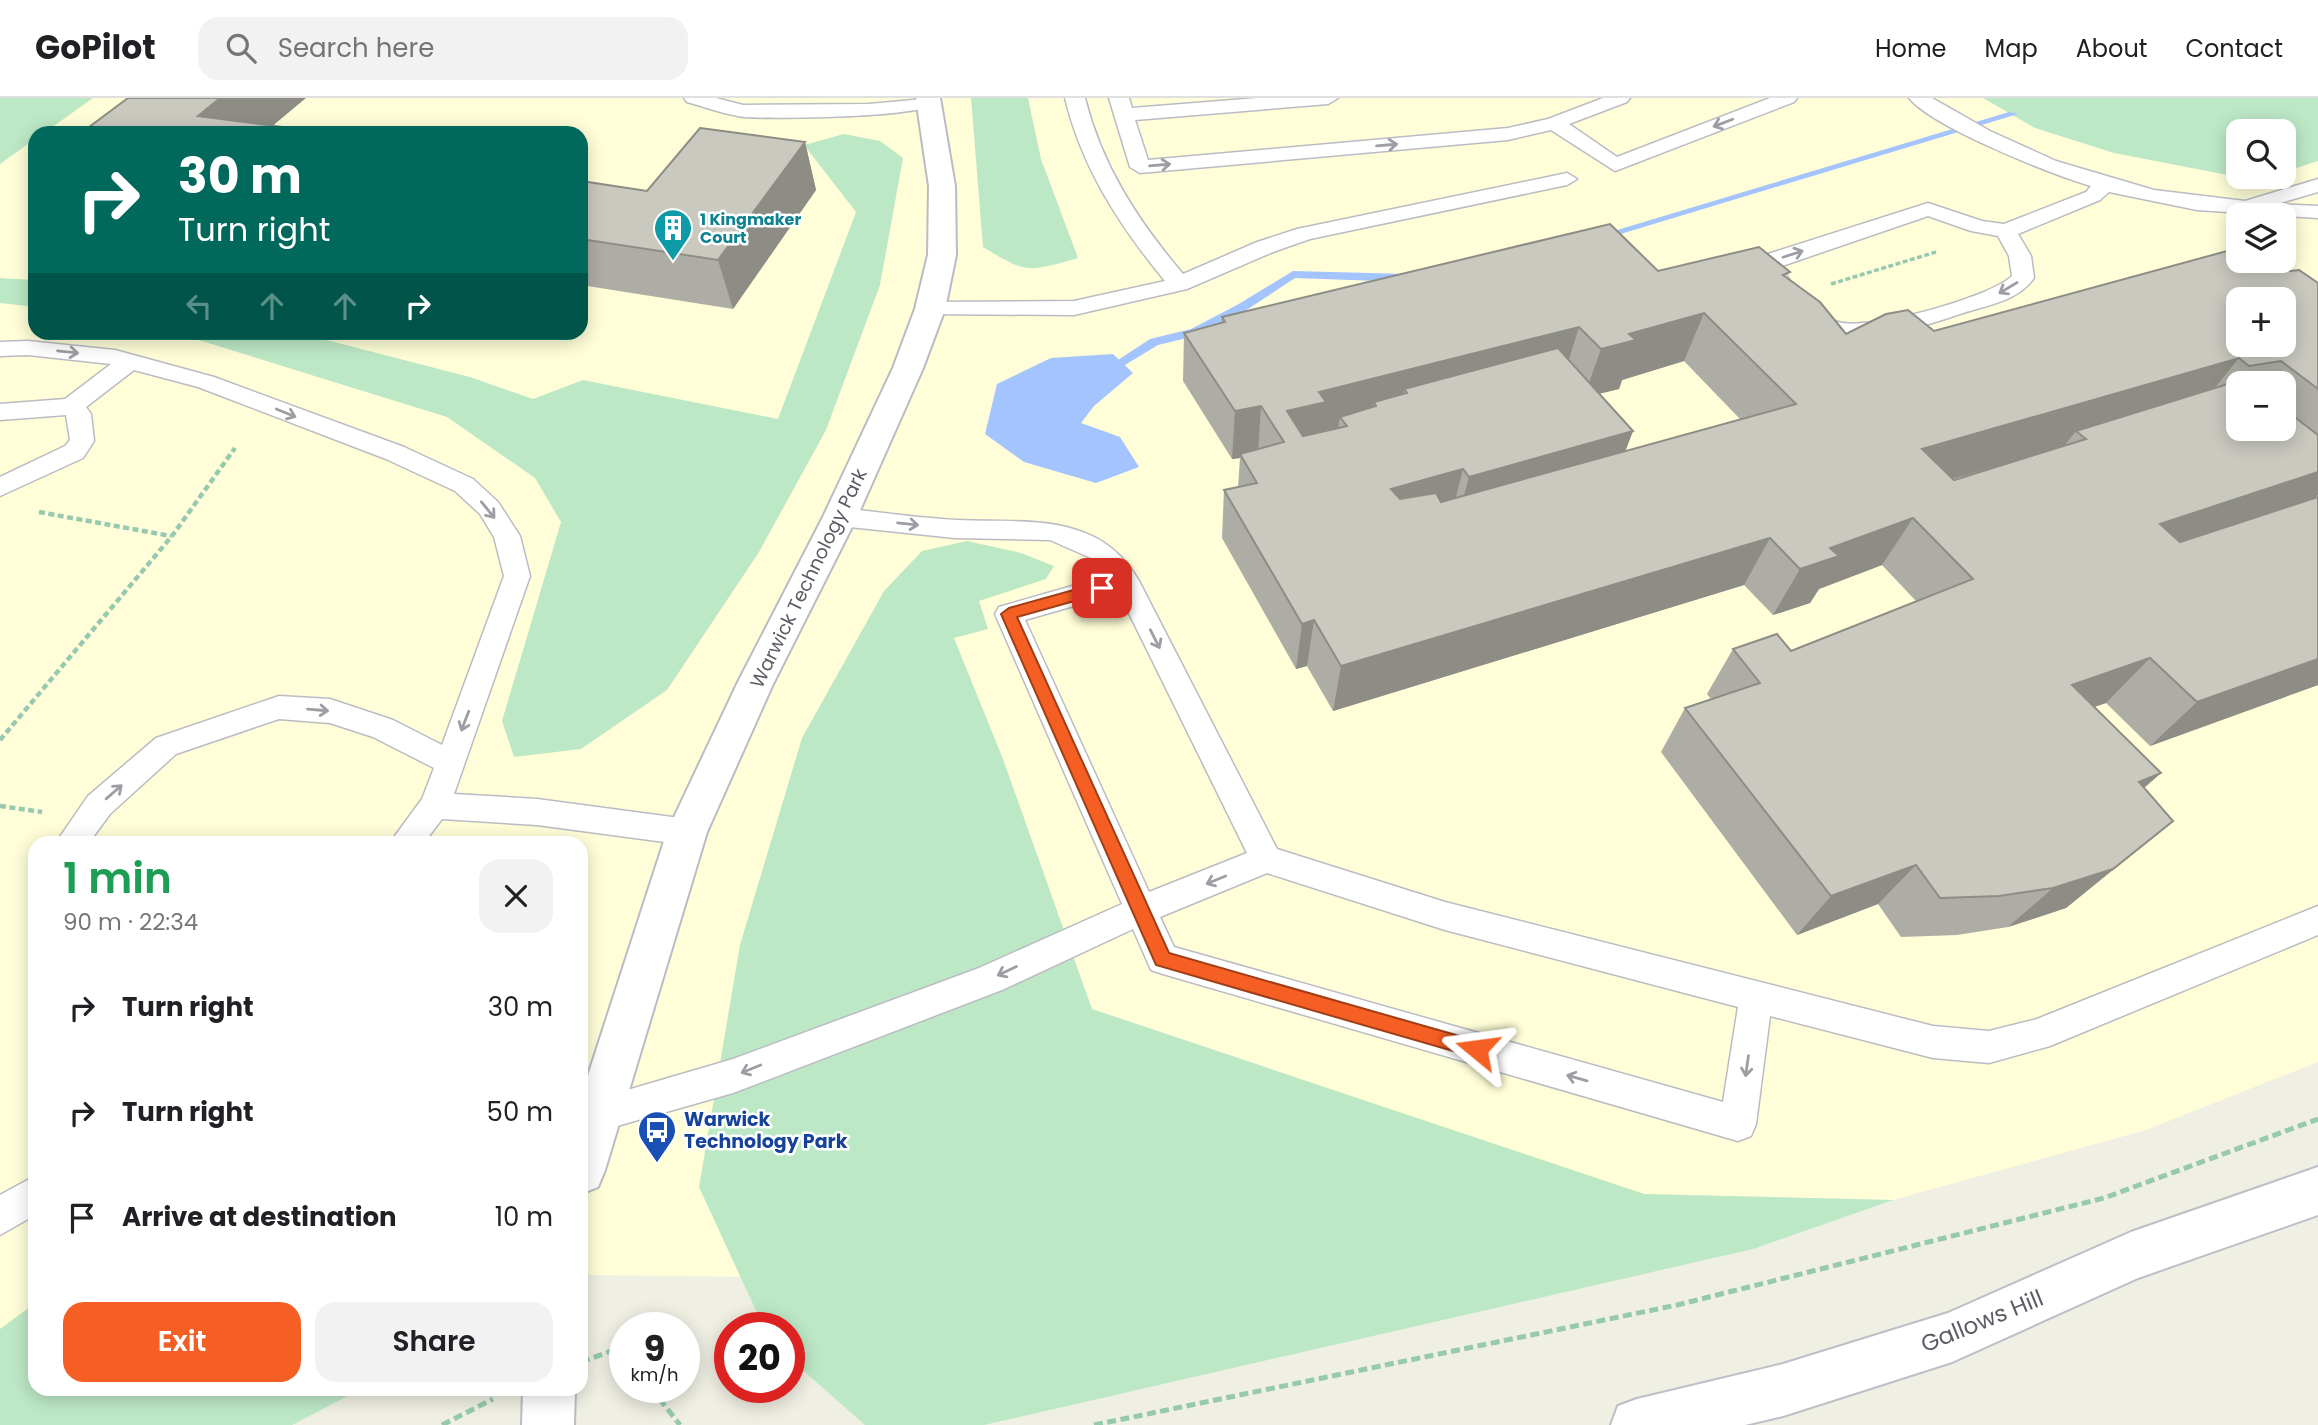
<!DOCTYPE html>
<html lang="en">
<head>
<meta charset="utf-8">
<style>
  body { margin:0; font-family:Poppins,sans-serif; background:#f2f2f2; color:#202124; height:100vh; display:flex; flex-direction:column; font-size:26px; white-space:nowrap }
  * { box-sizing:border-box; margin:0 }
  p { font-size:23px; color:#757577 }
  .icon { flex:none; width:38px; height:38px; fill:none; stroke:currentColor; stroke-width:2; stroke-linecap:round; stroke-linejoin:round }
  .map { position:relative; flex:1; overflow:hidden }
  .details { position:absolute; left:28px; top:738px; width:560px; height:560px; display:flex; flex-direction:column; background:#fff; border-radius:21px; box-shadow:0 4px 18px #0003 }
  .details>* { flex:none }
  .banner { position:absolute; left:28px; top:28px; width:560px; height:214px; border-radius:21px; box-shadow:0 4px 18px #0003; background:#00695c; color:#fff; overflow:hidden }
  .fabs { position:absolute; left:2226px; top:21px; display:grid; gap:14px }
  .fabs a { display:grid; place-items:center; width:70px; height:70px; border-radius:14px; background:#fff; box-shadow:0 4px 18px #0003; font-size:35px }
  .speed { position:absolute; left:609px; top:1214px; display:flex; gap:14px; font-size:35px; font-weight:700; text-align:center }
  .speed>* { display:grid; place-content:center; width:91px; height:91px; border-radius:50%; background:#fff; box-shadow:0 4px 18px #0003; line-height:1 }
  .speed small { font-size:18px; font-weight:400 }
  .speed .limit { border:10px solid #d22; background:#fff; color:#111 }
  .pin { position:absolute; display:grid; place-items:center; width:60px; height:60px; color:#fff; margin:-30px; border-radius:14px; box-shadow:0 4px 10px #0006 }
  .me { position:absolute; width:77px; margin:-38px; rotate:286deg; stroke-linejoin:round; filter:drop-shadow(0 0 5px #0008) }
  .turn { display:flex; align-items:center; gap:24px; height:147px; padding:0 35px; font-size:32px }
  .turn .icon { width:91px; height:91px; stroke-width:2.5 }
  .turn b { display:block; font-size:49px; line-height:60px }
  .lanes { display:flex; align-items:center; height:66px; padding:0 35px; background:#0003; justify-content:center; gap:35px; direction:ltr }
  .lanes .off { opacity:.35 }
  .round { display:grid; place-items:center; flex:none; width:74px; height:74px; border-radius:21px; background:#f2f2f2 }
  .overview { display:flex; align-items:center; justify-content:space-between; height:119px; padding:0 35px }
  h1 { font-size:42px; font-weight:600; line-height:52px; color:#1e9e55 }
  .action { display:flex; gap:14px; margin-top:auto; padding:14px 35px }
  .action a { flex:1; height:80px; border-radius:21px; background:#f55f23; color:#fff; font-size:28px; font-weight:600; line-height:80px; text-align:center }
  .action a+a { background:#f2f2f2; color:#202124 }
  ul { padding:0; list-style:none }
  li { display:flex; align-items:center; gap:21px; height:105px; padding:0 35px }
  li div { flex:1 }
  li b { display:block; font-size:26px }
  li em { font-style:normal }
  header { display:flex; align-items:center; gap:42px; box-sizing:border-box; height:98px; padding:0 35px; background:#fff; border-bottom:2px solid #e0e0e0 }
  header strong { font-size:33px }
  nav { display:flex; gap:38px; margin-inline-start:auto; font-size:24px }
  .search { width:490px; height:63px; background:#f2f2f2; display:flex; align-items:center; gap:18px; box-sizing:border-box; padding:0 24px; border-radius:21px; color:#757577; font-size:26px }
  .map>svg:first-child { display:block }
  .commercial { fill:#fffed8; fill-rule:evenodd }
  .green { fill:#bde8c6 }
  .water { fill:#a3c4ff }
  .lines { fill:none; stroke-linecap:round; stroke-linejoin:round }
  .stream { fill:#a3c4ff; fill-rule:evenodd }
  .lane-casing { stroke:#bbbcc3; stroke-width:3 }
  .street-casing { stroke:#bbbcc3; stroke-width:4 }
  .secondary-casing { stroke:#bdbfc7; stroke-width:4 }
  .path-far2 { stroke:#96c9af; stroke-width:3.5; stroke-dasharray:5 2.5; stroke-linecap:butt }
  .path-far1 { stroke:#96c9af; stroke-width:4.5; stroke-dasharray:6 3.5; stroke-linecap:butt }
  .path { stroke:#96c9af; stroke-width:5; stroke-dasharray:9 4.5; stroke-linecap:butt }
  .lane { fill:#fff; fill-rule:evenodd }
  .street { fill:#fff; fill-rule:evenodd }
  .secondary { fill:#fff; fill-rule:evenodd }
  .wall { fill:#aeada5; fill-rule:evenodd }
  .shaded-wall { fill:#8d8d86 }
  .building { fill:#cac9c0; stroke:#8d8d86; stroke-width:2; fill-rule:evenodd }
  .oneway { stroke:#9d9ea3 }
  .route { fill:#f55f23; stroke:#9f3e17; stroke-width:2 }
  .labels { text-anchor:middle; stroke-width:5; stroke-linejoin:round; paint-order:stroke }
  .far-culture-label { font-size:16px; font-weight:bold; fill:#0d838f; stroke:#fff; text-anchor:start }
  .street-label { font-size:19px; fill:#5b5d65; stroke:#fff }
  .transit-label { font-size:19px; font-weight:bold; fill:#164399; stroke:#fff; text-anchor:start }
  .near-street-label { font-size:23px; fill:#5b5d65; stroke:#fff }
</style>
</head>
<body>
<header>
<strong>GoPilot</strong>
<div class="search"><svg class="icon" aria-label="search" viewBox="0 0 24 24"><circle cx="10" cy="10" r="6"/><path d="M15 15l6 6"/></svg>Search here</div>
<nav><a>Home</a><a>Map</a><a>About</a><a>Contact</a></nav>
</header>
<div class="map">
<svg width="2318" height="1327" viewBox="0 0 2318 1327">
  <rect width="100%" height="100%" fill="#efefe3"/>
  <path class="commercial" d="M0 0H2318V964L2146 1032 1893 1102 1644 1096 1462 1035 861 1180 581 1177V746H35V1292L0 1327ZM2238 33H2284V79H2238ZM35 35H581V234H35ZM2238 117H2284V163H2238ZM2238 201H2284V247H2238ZM2238 285H2284V331H2238Z"/>
  <g class="green">
    <path d="M0 0H93L44 35H35V41L0 66Z"/>
    <path d="M971 0H1028L1041 61 1078 160C1028 174 1027 176 983 149Z"/>
    <path d="M1983 0H2318V63L2284 74V33H2238V79L2114 55 2035 30Z"/>
    <path d="M844 36 880 43 903 60 880 187 826 332 759 454 667 592 581 651 514 659 502 623 561 424 535 380 447 319 176 235H299L470 279 533 301 583 282 778 321 856 114 804 47Z"/>
    <path d="M0 180 35 182V209L0 205Z"/>
    <path d="M967 443 1021 455 1054 468 1046 481 979 503 988 531 954 540 1003 661 1092 911 1644 1096 1893 1102 1753 1151 984 1327H865L789 1260V1230H764L699 1089 740 847 802 640 884 493 922 453Z"/>
    <path d="M35 1205V1292H359L292 1327H0V1231Z"/>
  </g>
  <path class="water" d="M1113 256 1133 275 1094 308 1081 325 1120 339 1139 369 1096 385 1024 364 985 336 997 286 1051 260Z"/>
  <g class="lines">
    <g class="stream">
      <path d="M2009 14 2018 16 1604 141 1594 139Z"/>
      <path d="M1293 173 1407 176 1413 180 1407 184 1295 180 1245 213 1199 237 1158 247 1125 267 1121 268 1115 264 1150 241 1191 231 1237 207Z"/>
    </g>
    <defs>
      <g id="lane">
        <path d="M684 0H716L743 7 869 6 935 0 938 4C925 20 772 21 745 19 726 17 706 9 687 4Z"/>
        <path d="M1065 0H1085C1102 68 1138 123 1183 176L1257 144 1297 131 1567 75 1577 81 1567 87 1310 141 1273 154 1187 191 1074 217 922 216 919 211 930 204 1074 203 1165 183C1119 127 1082 70 1065 0Z"/>
        <path d="M1109 0H1129L1132 10 1258 0H1338L1328 6 1135 22 1148 62 1508 30 1548 21 1603 0H1630L1627 4 1569 26 1617 59 1770 0H1797L1794 4 1615 73 1551 32 1508 42 1140 75 1130 69Z"/>
        <path d="M1909 0H1932L1990 33 2056 63 2154 92 2245 103 2318 81V94L2277 106 2318 108V120L2197 112 2109 94 2100 102 2018 136 2031 158 2034 180C2018 203 1988 207 1963 215 1884 242 1801 265 1760 168L1768 156 1928 105 1982 123 2004 126 2086 94 2091 88C2053 77 1932 29 1909 0ZM1928 118 1971 133 1998 138 2009 158 2012 178C1989 200 1869 233 1838 224 1814 218 1791 189 1782 168Z"/>
        <path d="M28 243 115 252 214 279 404 349 473 381 498 404 520 438 530 478 454 696 537 701 687 721 698 725 702 734 698 743 687 747 537 727 442 721 423 746H389L422 701 434 670 373 639 330 625 279 621 176 656 110 716 88 746H55L88 698 156 640 279 598 330 601 393 622 442 647 504 478 494 439 480 416 455 393 386 361 198 289 134 272 86 309 91 316 94 343 83 360 0 398V379L65 348 70 342 66 317 0 322V306L65 301 111 266 28 257 0 258V244Z"/>
        <path d="M840 410C879 414 918 420 957 422 1025 425 1100 413 1139 483L1277 751 1445 804 1933 928 1989 933 2037 921 2318 808V837L2050 948 1989 965 1933 960 1770 918 1756 1026 1751 1038 1738 1043 1163 876 1151 872 1133 831 1002 892 733 995 596 1034 583 1029 581 1023 583 1005 733 961 979 870 1122 806 995 516 999 509 1107 478 1091 460 1050 442 955 440 840 428 831 425 827 419 831 413ZM1119 495 1247 755 1149 794 1025 522ZM1267 775 1445 832 1738 909 1723 1004 1174 849 1160 819Z"/>
        <path d="M35 1078V1117L0 1137V1097Z"/>
      </g>
      <g id="street">
        <path d="M916 0H940L955 88 956 157 945 211 923 270 857 419 773 586 707 734 605 1072 598 1089 581 1096V999L667 734 737 586 823 419 893 270 915 211 928 157 929 88Z"/>
        <path d="M523 1292H575L574 1327H522Z"/>
      </g>
      <path id="secondary" d="M2318 1069V1117L2138 1180 1952 1264 1783 1318 1745 1327H1611L1618 1308 1637 1301 1783 1266 1948 1215 2131 1134Z"/>
    </defs>
    <use href="#lane" class="lane-casing"/>
    <use href="#street" class="street-casing"/>
    <use href="#secondary" class="secondary-casing"/>
    <path class="path-far2" d="M1831 186 1936 154"/>
    <g class="path-far1">
      <path d="M39 414 171 438"/>
      <path d="M0 642 172 438 235 350"/>
      <path d="M0 708 42 714"/>
    </g>
    <g class="path">
      <path d="M581 1264 625 1248"/>
      <path d="M651 1290 680 1327"/>
      <path d="M442 1327 493 1301"/>
      <path d="M1094 1327 1677 1207 2104 1100 2318 1021"/>
    </g>
    <use href="#lane" class="lane"/>
    <use href="#street" class="street"/>
    <use href="#secondary" class="secondary"/>
  </g>
  <g class="wall">
    <path d="M805 44 816 92 733 211 581 187V83L647 93Z"/>
    <path d="M1658 173 1787 180 1846 236 1934 233 2290 173 2318 185V397L2315 400 2318 587 2150 648 2106 605 2094 609 2161 675 2144 690 2173 723 2066 810 2008 829 1957 837 1901 839 1878 806 1797 837 1661 654 1685 610 1711 601 1707 596 1733 551 1791 553 1916 503 1882 467 1819 491 1810 505 1773 517 1744 487 1333 613 1307 568 1296 571 1222 440 1224 392 1238 389 1240 360 1232 361 1183 283 1184 235 1221 225 1222 219ZM1684 263 1740 321 1625 353 1633 333 1599 296 1619 291 1622 282ZM2238 285H2284V331ZM2017 362 1954 382 1953 381Z"/>
  </g>
  <g class="shaded-wall">
    <path d="M220 0H306L264 35 198 18Z"/>
    <path d="M282 29 285 35H276Z"/>
    <path d="M805 44 816 92 733 211 718 162Z"/>
    <path d="M1704 215 1684 263 1622 282 1619 291 1584 299 1601 251 1629 236Z"/>
    <path d="M1579 229 1564 277 1407 295 1404 291 1398 320 1376 308 1374 304 1370 327 1347 328 1340 319 1337 336 1283 361 1287 313 1319 294Z"/>
    <path d="M2239 260 2199 309 2086 341 2076 333 2064 348 1892 399 1922 351Z"/>
    <path d="M1261 308 1258 356H1240V360L1232 361 1235 313Z"/>
    <path d="M1633 333 1615 381 1456 426 1469 379Z"/>
    <path d="M1463 371 1451 419 1382 438 1391 391Z"/>
    <path d="M2318 374V397L2305 411 2119 473 2160 426Z"/>
    <path d="M1913 420 1882 467 1819 491 1810 505 1773 517 1800 471 1830 450Z"/>
    <path d="M1770 440 1744 487 1333 613 1341 568Z"/>
    <path d="M1314 522 1307 568 1296 571 1302 526Z"/>
    <path d="M2150 560 2106 605 2030 631 2072 587Z"/>
    <path d="M2318 561V587L2150 648 2197 604Z"/>
    <path d="M2161 675 2113 717 2139 684Z"/>
    <path d="M2173 723 2066 810 2008 829 2053 790Z"/>
    <path d="M1916 767 1878 806 1797 837 1831 798Z"/>
  </g>
  <g class="building">
    <path d="M128 0H220L198 18 282 29 276 35H81Z"/>
    <path d="M700 30 805 44 718 162 581 141V83L647 93Z"/>
    <path d="M1610 126 1658 173 1759 149 1790 174 1783 177 1820 204 1846 236 1886 216 1908 212 1934 233 2238 150V163H2274L2290 173 2299 172 2318 185V291L2281 263 2249 268 2239 260 1922 351 1954 382 2086 341 2076 333 2244 281 2250 285H2238V331H2284V311L2318 337V374L2160 426 2180 444 2318 399V561L2197 604 2150 560 2072 587 2161 675 2139 684 2173 723 2113 771 2053 790 1999 798 1940 800 1916 767 1831 798 1685 610 1760 585 1733 551 1777 536 1791 553 1973 481 1913 420 1830 450 1839 458 1800 471 1770 440 1341 568 1314 522 1302 526 1224 392 1257 385 1240 356 1284 344 1261 308 1235 313 1184 235 1225 224 1222 219ZM2238 201H2284V247H2238ZM1704 215 1796 306 1441 404 1436 395 1400 401 1391 391 1463 371 1469 379 1633 333 1558 250 1404 291 1407 295 1374 304 1376 308 1340 319 1347 328 1303 338 1287 313 1326 304 1319 294 1579 229 1601 251 1636 242 1629 236Z"/>
  </g>
  <defs><path id="oneway-shaft" d="M-6 0H5M1.5-3L5.5 0L1.5 3" fill="none" stroke-width="1.6" stroke-linecap="round" stroke-linejoin="round" transform="scale(1.75)"/></defs>
  <g class="oneway">
    <use href="#oneway-shaft" transform="translate(1723 25) rotate(159)"/>
    <use href="#oneway-shaft" transform="translate(1387 47) rotate(-5)"/>
    <use href="#oneway-shaft" transform="translate(1160 67) rotate(-5)"/>
    <use href="#oneway-shaft" transform="translate(1793 156) rotate(-18)"/>
    <use href="#oneway-shaft" transform="translate(2008 190) rotate(149)"/>
    <use href="#oneway-shaft" transform="translate(68 254) rotate(6)"/>
    <use href="#oneway-shaft" transform="translate(286 315) rotate(22)"/>
    <use href="#oneway-shaft" transform="translate(488 412) rotate(51)"/>
    <use href="#oneway-shaft" transform="translate(908 426) rotate(6)"/>
    <use href="#oneway-shaft" transform="translate(1155 541) rotate(63)"/>
    <use href="#oneway-shaft" transform="translate(318 612) rotate(5)"/>
    <use href="#oneway-shaft" transform="translate(465 623) rotate(111)"/>
    <use href="#oneway-shaft" transform="translate(114 694) rotate(-41)"/>
    <use href="#oneway-shaft" transform="translate(1216 782) rotate(158)"/>
    <use href="#oneway-shaft" transform="translate(1007 873) rotate(155)"/>
    <use href="#oneway-shaft" transform="translate(1747 968) rotate(98)"/>
    <use href="#oneway-shaft" transform="translate(751 971) rotate(158)"/>
    <use href="#oneway-shaft" transform="translate(1577 980) rotate(-164)"/>
  </g>
  <path class="route" d="M1102 484 1107 486V494L1017 519 1169 855 1477 943 1483 945 1486 951 1483 957 1477 960 1156 867 1001 516 1009 510Z"/>
  <defs>
    <symbol id="building-pin" viewBox="-11 -11 22 30"><path d="M0 17L-7.5 6A9.5 9.5 0 1 1 7.5 6Z" fill="#0f9aa8" stroke="#fff"/><path d="M-4-6H4V6H1V3H-1V6H-4ZM-2.5-4.3h1.7v1.8h-1.7ZM.8-4.3h1.7v1.8H.8ZM-2.5-1h1.7V.8h-1.7ZM.8-1h1.7V.8H.8Z" fill="#fff"/></symbol>
    <symbol id="bus-pin" viewBox="-11 -11 22 30"><path d="M0 17L-7.5 6A9.5 9.5 0 1 1 7.5 6Z" fill="#1a4fb4" stroke="#fff"/><path d="M-5-6H5V4H4V6H2V4H-2V6H-4V4H-5ZM-3.5-4V0h7V-4ZM-3.5 1.2v1.5H-2V1.2ZM2 1.2v1.5H3.5V1.2Z" fill="#fff"/></symbol>
  </defs>
  <g fill-rule="evenodd">
    <use href="#building-pin" x="651" y="108" width="44" height="60"/>
    <use href="#bus-pin" x="635" y="1010" width="44" height="60"/>
  </g>
  <g class="labels">
    <g class="far-culture-label">
      <text x="700" y="127">1 Kingmaker<tspan x="700" dy="18">Court</tspan></text>
    </g>
    <g class="street-label">
      <text transform="translate(808 480) rotate(-64)" y="7">Warwick Technology Park</text>
    </g>
    <g class="transit-label">
      <text x="684" y="1028">Warwick<tspan x="684" dy="22">Technology Park</tspan></text>
    </g>
    <g class="near-street-label">
      <text transform="translate(1982 1223) rotate(-22)" y="8">Gallows Hill</text>
    </g>
  </g>
</svg>
<div class="fabs">
<a><svg class="icon" aria-label="search" viewBox="0 0 24 24"><circle cx="10" cy="10" r="6"/><path d="M15 15l6 6"/></svg></a>
<a><svg class="icon" aria-label="layers" viewBox="0 0 24 24"><path d="M12 4l9 5-9 5-9-5zM3 14l9 5 9-5"/></svg></a>
<a>+</a>
<a>−</a>
</div>
<div class="speed"><div>9<small>km/h</small></div><div class="limit">20</div></div>
<div class="pin" style="left:1102px;top:490px;background:#d93025"><svg class="icon" aria-label="arrive" viewBox="0 0 24 24"><path d="M6 21V4h12l-3 4 3 4H6"/></svg></div>
<svg class="me" style="left:1477px;top:951px" viewBox="-20 -20 40 40"><path d="M0-17L14 15 0 8-14 15z" fill="#f55f23" stroke="#fff" stroke-width="4"/></svg>
<div class="banner">
<div class="turn"><svg class="icon" aria-label="right" viewBox="0 0 24 24"><path d="M7 20v-9h11M14 6l5 5-5 5"/></svg><div><b>30 m</b>Turn right</div></div>
<div class="lanes"><svg class="icon off" aria-label="left" viewBox="0 0 24 24"><path d="M17 20v-9H6M10 6l-5 5 5 5"/></svg><svg class="icon off" aria-label="ahead" viewBox="0 0 24 24"><path d="M12 20V5M6 11l6-6 6 6"/></svg><svg class="icon off" aria-label="ahead" viewBox="0 0 24 24"><path d="M12 20V5M6 11l6-6 6 6"/></svg><svg class="icon" aria-label="right" viewBox="0 0 24 24"><path d="M7 20v-9h11M14 6l5 5-5 5"/></svg></div>
</div>
<section class="details">
<div class="overview"><div><h1>1 min</h1><p>90 m · 22:34</p></div><a class="round"><svg class="icon" aria-label="close" viewBox="0 0 24 24"><path d="M6 6l12 12M18 6L6 18"/></svg></a></div>
<ul>
<li><svg class="icon" aria-label="right" viewBox="0 0 24 24"><path d="M7 20v-9h11M14 6l5 5-5 5"/></svg><div><b>Turn right</b></div><em>30 m</em></li>
<li><svg class="icon" aria-label="right" viewBox="0 0 24 24"><path d="M7 20v-9h11M14 6l5 5-5 5"/></svg><div><b>Turn right</b></div><em>50 m</em></li>
<li><svg class="icon" aria-label="arrive" viewBox="0 0 24 24"><path d="M6 21V4h12l-3 4 3 4H6"/></svg><div><b>Arrive at destination</b></div><em>10 m</em></li>
</ul>
<div class="action"><a>Exit</a><a>Share</a></div>
</section>
</div>
</body>
</html>
